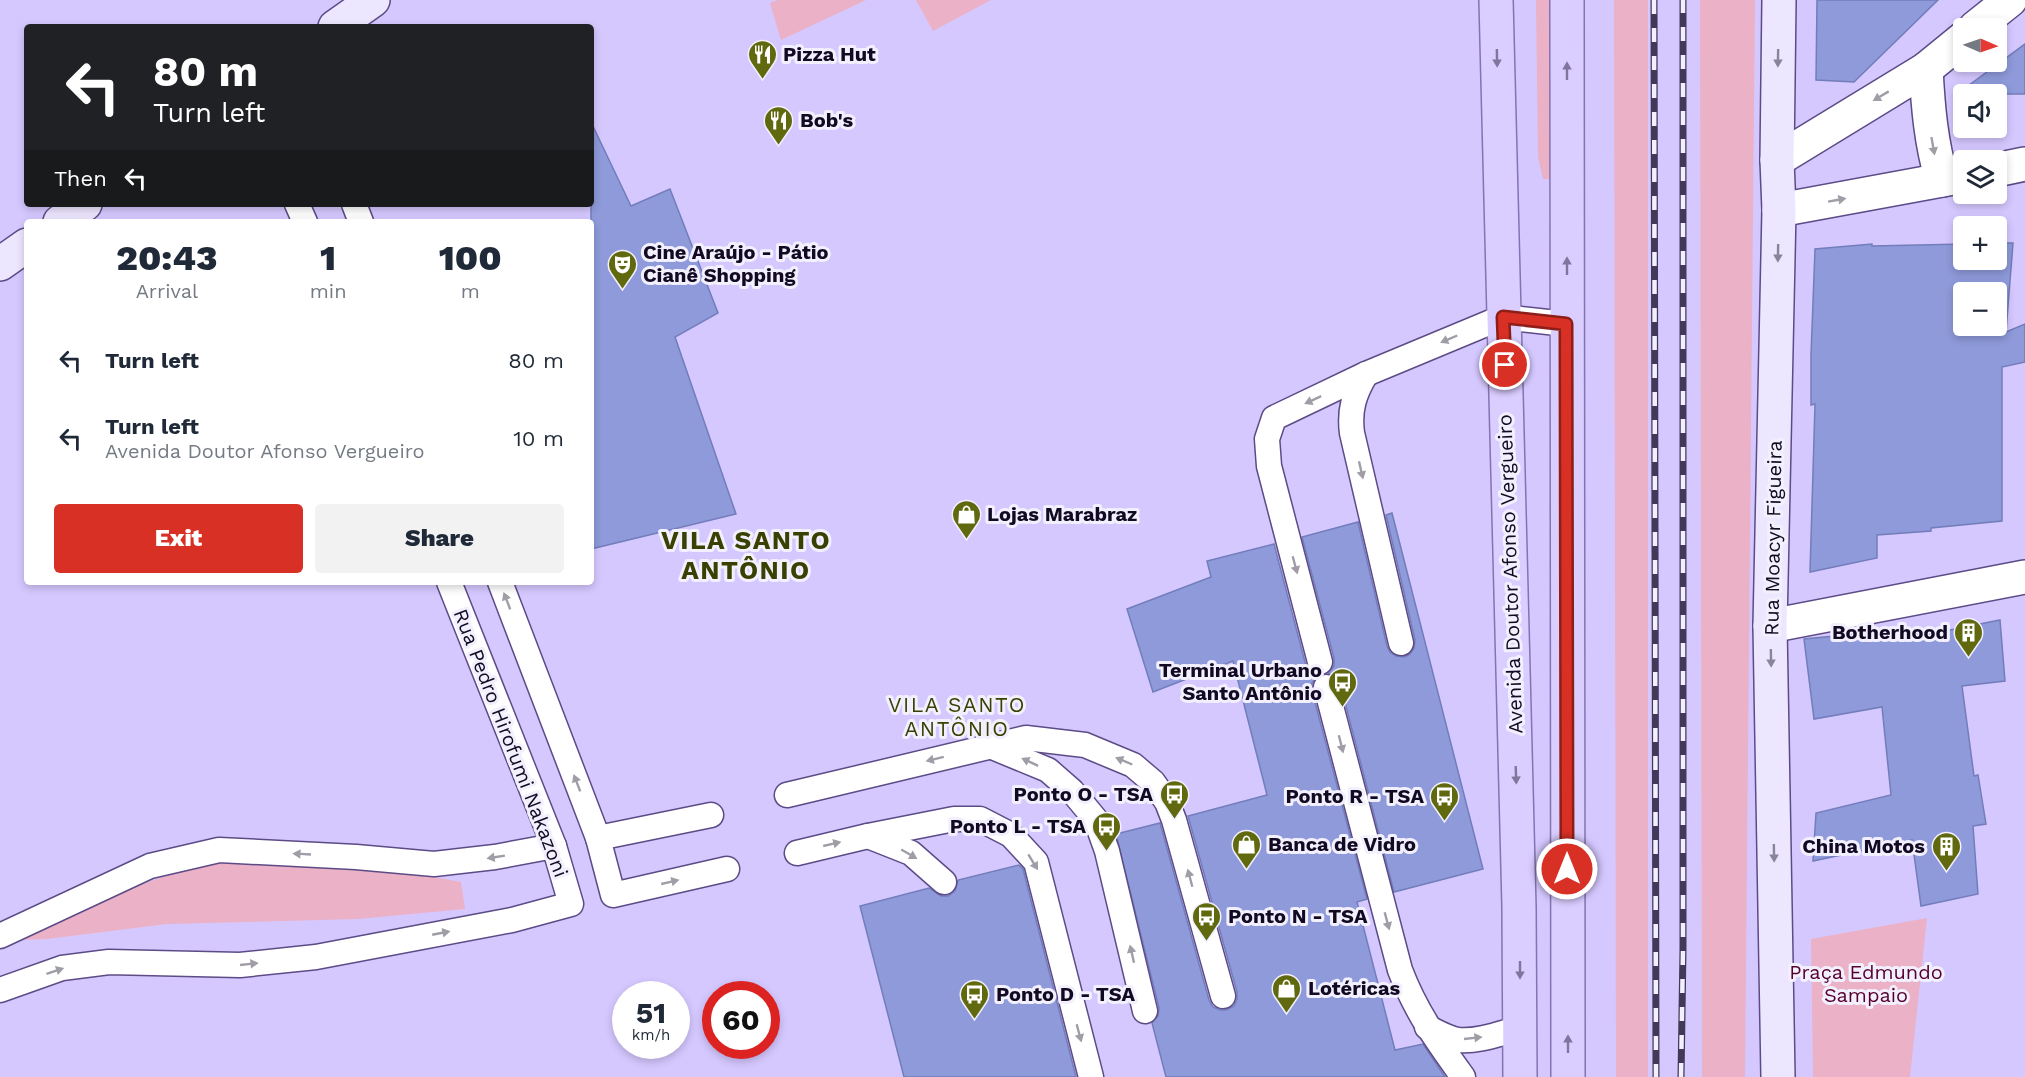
<!DOCTYPE html>
<html lang="en">
<head>
<meta charset="utf-8">
<style>
  body { margin:0; font-family:"Work Sans",sans-serif; background:#f2f2f3; color:#1f2937; height:100vh; display:flex; flex-direction:column; font-size:22px; white-space:nowrap }
  * { box-sizing:border-box; margin:0 }
  p { font-size:20px; color:#747a83 }
  .icon { flex:none; width:33px; height:33px; fill:none; stroke:currentColor; stroke-width:2; stroke-linecap:round; stroke-linejoin:round }
  .map { position:relative; flex:1; overflow:hidden }
  .side { position:absolute; left:24px; top:219px; width:570px; height:366px; display:flex; flex-direction:column; background:#fff; border-radius:6px; box-shadow:0 3px 9px #0003 }
  .side>* { flex:none }
  .banner { position:absolute; left:24px; top:24px; width:570px; height:183px; border-radius:6px; box-shadow:0 3px 9px #0003; background:#202124; color:#fff; overflow:hidden }
  .needle { width:39px; rotate:92deg }
  .fabs { position:absolute; left:1953px; top:18px; display:grid; gap:12px }
  .fabs a { display:grid; place-items:center; width:54px; height:54px; border-radius:6px; background:#fff; box-shadow:0 3px 9px #0003; font-size:30px }
  .speed { position:absolute; left:612px; top:981px; display:flex; gap:12px; font-size:30px; font-weight:700; text-align:center }
  .speed>* { display:grid; place-content:center; width:78px; height:78px; border-radius:50%; background:#fff; box-shadow:0 3px 9px #0003; line-height:1 }
  .speed small { font-size:15px; font-weight:400 }
  .speed .limit { border:9px solid #d22; background:#fff; color:#111 }
  .pin { position:absolute; display:grid; place-items:center; width:51px; height:51px; color:#fff; margin:-26px; border:3px solid #fff; border-radius:50%; box-shadow:0 2px 6px #0007 }
  .me { position:absolute; width:66px; margin:-33px; rotate:0deg; stroke-linejoin:round; filter:drop-shadow(0 0 4px #0008) }
  .turn { display:flex; align-items:center; gap:21px; height:126px; padding:0 30px; font-size:27px }
  .turn .icon { width:78px; height:78px; stroke-width:2.5 }
  .turn b { display:block; font-size:42px; line-height:51px }
  .then { display:flex; align-items:center; height:57px; padding:0 30px; background:#0003; gap:12px; font-size:22px }
  .eta { display:flex; justify-content:space-evenly; align-items:center; height:102px; text-align:center }
  .eta b { font-size:36px; font-weight:800; line-height:42px }
  .action { display:flex; gap:12px; margin-top:auto; padding:12px 30px }
  .action a { flex:1; height:69px; border-radius:6px; background:#d93025; color:#fff; font-size:24px; font-weight:800; line-height:69px; text-align:center }
  .action a+a { background:#f2f2f3; color:#1f2937 }
  ul { padding:0; list-style:none }
  li { display:flex; align-items:center; gap:18px; height:78px; padding:0 30px }
  li div { flex:1 }
  li b { display:block; font-size:22px }
  li em { font-style:normal }
  .map>svg:first-child { display:block }
  .green { fill:#ebb1c6 }
  .building { fill:#8e9ada; stroke:#737dbb; stroke-width:1.5; fill-rule:evenodd }
  .lines { fill:none; stroke-linecap:round; stroke-linejoin:round }
  .lane-casing { stroke:#5c4b86; stroke-width:27 }
  .street-casing { stroke:#5c4b86; stroke-width:36 }
  .secondary-casing { stroke:#5c4b86; stroke-width:36 }
  .primary-casing { stroke:#8473b2; stroke-width:36 }
  .lane { stroke:#fff; stroke-width:24 }
  .street { stroke:#fff; stroke-width:33 }
  .secondary { stroke:#ede6ff; stroke-width:33 }
  .primary { stroke:#dacdff; stroke-width:33 }
  .rail-casing { stroke:#423858; stroke-width:7 }
  .rail { stroke:#f3f0fe; stroke-width:4.5; stroke-dasharray:14; stroke-linecap:butt }
  .oneway { fill:#80759c }
  .oneway2 { fill:#8a839c }
  .oneway3 { fill:#a09da7 }
  .route-casing { stroke:#8d1f18; stroke-width:15 }
  .route { stroke:#d93025; stroke-width:10 }
  .labels { text-anchor:middle; stroke-width:6; stroke-linejoin:round; paint-order:stroke }
  .poi-label { font-size:20px; font-weight:bold; fill:#120a22; stroke:#f3f0fe; text-anchor:start }
  .street-label { font-size:20px; fill:#120a22; stroke:#f3f0fe }
  .park-label { font-size:20px; fill:#57002f; stroke:#f3f0fe }
  .neighbourhood-label { font-size:21px; letter-spacing:1.5px; fill:#3a4001; stroke:#f3f0fe }
  .district-label { font-size:26px; font-weight:bold; letter-spacing:1.5px; fill:#3a4001; stroke:#f3f0fe }
</style>
</head>
<body>
<div class="map">
<svg width="2025" height="1077" viewBox="0 0 2025 1077">
  <rect width="100%" height="100%" fill="#d5c8ff"/>
  <g class="green">
    <path d="M777 0H866L781 40 770 3Z"/>
    <path d="M916 0H991L933 31Z"/>
    <path d="M1536 0H1550L1551 179H1543L1538 157Z"/>
    <path d="M1614 0H1648V1077H1616Z"/>
    <path d="M1700 0H1755L1745 1077H1702Z"/>
    <path d="M231 861 413 873 461 882 465 909 358 919 167 924 47 939 18 940 137 886 197 865Z"/>
    <path d="M1927 918 1910 1077H1813L1811 939Z"/>
  </g>
  <g class="building">
    <path d="M1817 0H1938L1854 82 1816 80Z"/>
    <path d="M2025 44V94H1957Z"/>
    <path d="M591 122 631 206 670 189 718 313 675 337 736 514 591 549Z"/>
    <path d="M1996 243H2013L2006 332 2025 324V362L2002 367V521L1931 528V531L1877 535V558L1810 572 1815 404 1811 405V355L1815 249 1872 244V246L1964 244V260H1996ZM1964 292H1996V326H1964Z"/>
    <path d="M1392 513 1483 869 1394 892 1340 683 1336 677 1328 673 1334 666V658L1302 537 1358 522 1387 646 1390 652 1396 656 1405 657 1410 654 1414 648 1415 640 1386 515Z"/>
    <path d="M1274 544 1306 666 1310 672 1318 676 1312 683V691L1367 899 1357 902 1395 1050 1423 1044 1445 1077H1166L1152 1023 1158 1016 1159 1008 1116 834 1160 823 1209 1000 1213 1007 1220 1010H1226L1234 1006 1237 999V992L1188 816 1267 795 1233 661 1153 692 1127 609 1211 577 1207 561Z"/>
    <path d="M2000 620 2005 681 1962 686 1974 776 1978 775 1986 824 1973 826 1978 894 1921 906 1912 840 1813 861 1816 813 1891 795 1882 707 1814 719 1804 639 1919 628 1920 636Z"/>
    <path d="M1019 865 1023 869 1076 1077H904L860 906 929 888 941 896H948L955 891 958 880Z"/>
  </g>
  <g class="lines">
    <defs>
      <g id="lane">
        <path d="M297 204 305 222"/>
        <path d="M354 204 361 222"/>
        <path d="M1366 374C1354 394 1349 410 1352 433L1401 643"/>
        <path d="M500 582 598 838 613 895 727 869"/>
        <path d="M1320 662 1269 466 1267 439 1274 418 1366 374 1503 317 1566 324"/>
        <path d="M1326 687 1400 970C1416 1012 1437 1041 1463 1077"/>
        <path d="M990 746 1048 770 1072 791 1096 820 1107 851 1145 1011"/>
        <path d="M787 795 1026 738 1085 745 1133 765 1153 782 1167 802 1174 820 1223 996"/>
        <path d="M868 836 911 853 944 882"/>
        <path d="M598 838 711 815"/>
        <path d="M797 853 868 836 954 819H980L1011 835 1036 862 1091 1077"/>
        <path d="M0 936 150 866 219 850 356 857 434 864 495 857 554 846"/>
        <path d="M0 990 62 968 109 962 240 965 316 957 512 920 571 904 554 846 449 582"/>
        <path d="M1427 1027C1437 1032 1447 1038 1458 1040 1478 1042 1501 1033 1520 1028"/>
      </g>
      <g id="street">
        <path d="M1975 28 2010 0"/>
        <path d="M1926 69C1928 107 1931 143 1942 180"/>
        <path d="M1777 160 1926 69 1964 38"/>
        <path d="M1996 170 2025 164"/>
        <path d="M1779 210 1964 176"/>
        <path d="M1770 626 2025 577"/>
      </g>
      <g id="secondary">
        <path d="M335 27 373 0"/>
        <path d="M60 222 85 204"/>
        <path d="M0 264 27 245"/>
        <path d="M1778 1077 1770 626 1779 210 1777 160 1779 0"/>
      </g>
      <g id="primary">
        <path d="M1496 0 1519 907 1520 1077"/>
        <path d="M1567 0 1568 1077"/>
      </g>
    </defs>
    <use href="#lane" class="lane-casing"/>
    <use href="#street" class="street-casing"/>
    <use href="#secondary" class="secondary-casing"/>
    <use href="#primary" class="primary-casing"/>
    <use href="#lane" class="lane"/>
    <use href="#street" class="street"/>
    <use href="#secondary" class="secondary"/>
    <use href="#primary" class="primary"/>
    <defs>
      <g id="rail">
        <path d="M1654 0 1656 1077"/>
        <path d="M1681 1077 1683 949V0"/>
      </g>
    </defs>
    <use href="#rail" class="rail-casing"/>
    <use href="#rail" class="rail"/>
  </g>
  <defs><path id="oneway-solid" d="M-6-.8H1V-3.2L6.5 0L1 3.2V.8H-6Z" transform="scale(1.5)"/></defs>
  <g class="oneway">
    <use href="#oneway-solid" transform="translate(1497 58) rotate(89)"/>
    <use href="#oneway-solid" transform="translate(1567 71) rotate(-90)"/>
    <use href="#oneway-solid" transform="translate(1567 266) rotate(-90)"/>
    <use href="#oneway-solid" transform="translate(1516 775) rotate(88)"/>
    <use href="#oneway-solid" transform="translate(1520 970) rotate(90)"/>
    <use href="#oneway-solid" transform="translate(1568 1044) rotate(-90)"/>
  </g>
  <g class="oneway2">
    <use href="#oneway-solid" transform="translate(1778 58) rotate(91)"/>
    <use href="#oneway-solid" transform="translate(1778 253) rotate(91)"/>
    <use href="#oneway-solid" transform="translate(1771 658) rotate(89)"/>
    <use href="#oneway-solid" transform="translate(1774 853) rotate(89)"/>
  </g>
  <g class="oneway3">
    <use href="#oneway-solid" transform="translate(1881 96) rotate(149)"/>
    <use href="#oneway-solid" transform="translate(1933 146) rotate(80)"/>
    <use href="#oneway-solid" transform="translate(1837 200) rotate(-10)"/>
    <use href="#oneway-solid" transform="translate(1449 339) rotate(157)"/>
    <use href="#oneway-solid" transform="translate(1313 400) rotate(155)"/>
    <use href="#oneway-solid" transform="translate(1361 470) rotate(77)"/>
    <use href="#oneway-solid" transform="translate(1295 565) rotate(75)"/>
    <use href="#oneway-solid" transform="translate(507 601) rotate(-111)"/>
    <use href="#oneway-solid" transform="translate(1341 744) rotate(76)"/>
    <use href="#oneway-solid" transform="translate(935 759) rotate(166)"/>
    <use href="#oneway-solid" transform="translate(1124 761) rotate(-157)"/>
    <use href="#oneway-solid" transform="translate(1030 762) rotate(-155)"/>
    <use href="#oneway-solid" transform="translate(577 783) rotate(-111)"/>
    <use href="#oneway-solid" transform="translate(832 844) rotate(-13)"/>
    <use href="#oneway-solid" transform="translate(302 854) rotate(-177)"/>
    <use href="#oneway-solid" transform="translate(909 854) rotate(30)"/>
    <use href="#oneway-solid" transform="translate(496 857) rotate(171)"/>
    <use href="#oneway-solid" transform="translate(1033 862) rotate(59)"/>
    <use href="#oneway-solid" transform="translate(1190 878) rotate(-105)"/>
    <use href="#oneway-solid" transform="translate(670 882) rotate(-13)"/>
    <use href="#oneway-solid" transform="translate(1387 921) rotate(75)"/>
    <use href="#oneway-solid" transform="translate(441 933) rotate(-11)"/>
    <use href="#oneway-solid" transform="translate(1132 954) rotate(-103)"/>
    <use href="#oneway-solid" transform="translate(249 964) rotate(-6)"/>
    <use href="#oneway-solid" transform="translate(55 971) rotate(-18)"/>
    <use href="#oneway-solid" transform="translate(1079 1033) rotate(75)"/>
    <use href="#oneway-solid" transform="translate(1473 1038) rotate(-6)"/>
  </g>
  <g class="lines">
    <defs>
      <path id="route" d="M1505 365 1503 317 1566 324 1567 869"/>
    </defs>
    <use href="#route" class="route-casing"/>
    <use href="#route" class="route"/>
  </g>
  <defs>
    <symbol id="restaurant-pin" viewBox="-11 -11 22 30"><path d="M0 17L-7.5 6A9.5 9.5 0 1 1 7.5 6Z" fill="#60690e" stroke="#f3f0fe"/><path d="M-5-6h1v4h1v-4h1v4h1v-4h1v5L-1.5 .5V6h-2V.5L-5-1ZM5-6V6H3V1.5H1.5Q1.5-4 5-6Z" fill="#fff"/></symbol>
    <symbol id="theatre-pin" viewBox="-11 -11 22 30"><path d="M0 17L-7.5 6A9.5 9.5 0 1 1 7.5 6Z" fill="#60690e" stroke="#f3f0fe"/><path d="M-5-5.5Q0-4 5-5.5V0Q5 5 0 6Q-5 5-5 0ZM-3.3-2.5H-1v1.5H-3.3ZM1-2.5H3.3v1.5H1ZM-2.8 1Q0 5.5 2.8 1Z" fill="#fff"/></symbol>
    <symbol id="shop-pin" viewBox="-11 -11 22 30"><path d="M0 17L-7.5 6A9.5 9.5 0 1 1 7.5 6Z" fill="#60690e" stroke="#f3f0fe"/><path d="M-5-2.5h2.3a2.7 3.5 0 0 1 5.4 0H5L5.5 6h-11ZM-1.5-2.5h3a1.5 2.3 0 0 0-3 0Z" fill="#fff"/></symbol>
    <symbol id="building-pin" viewBox="-11 -11 22 30"><path d="M0 17L-7.5 6A9.5 9.5 0 1 1 7.5 6Z" fill="#60690e" stroke="#f3f0fe"/><path d="M-4-6H4V6H1V3H-1V6H-4ZM-2.5-4.3h1.7v1.8h-1.7ZM.8-4.3h1.7v1.8H.8ZM-2.5-1h1.7V.8h-1.7ZM.8-1h1.7V.8H.8Z" fill="#fff"/></symbol>
    <symbol id="bus-pin" viewBox="-11 -11 22 30"><path d="M0 17L-7.5 6A9.5 9.5 0 1 1 7.5 6Z" fill="#60690e" stroke="#f3f0fe"/><path d="M-5-6H5V4H4V6H2V4H-2V6H-4V4H-5ZM-3.5-4V0h7V-4ZM-3.5 1.2v1.5H-2V1.2ZM2 1.2v1.5H3.5V1.2Z" fill="#fff"/></symbol>
  </defs>
  <g fill-rule="evenodd">
    <use href="#restaurant-pin" x="746" y="38" width="33" height="45"/>
    <use href="#restaurant-pin" x="762" y="104" width="33" height="45"/>
    <use href="#theatre-pin" x="606" y="248" width="33" height="45"/>
    <use href="#shop-pin" x="950" y="498" width="33" height="45"/>
    <use href="#building-pin" x="1952" y="616" width="33" height="45"/>
    <use href="#bus-pin" x="1326" y="666" width="33" height="45"/>
    <use href="#bus-pin" x="1158" y="778" width="33" height="45"/>
    <use href="#bus-pin" x="1428" y="780" width="33" height="45"/>
    <use href="#bus-pin" x="1090" y="810" width="33" height="45"/>
    <use href="#shop-pin" x="1230" y="828" width="33" height="45"/>
    <use href="#building-pin" x="1930" y="830" width="33" height="45"/>
    <use href="#bus-pin" x="1190" y="900" width="33" height="45"/>
    <use href="#shop-pin" x="1270" y="972" width="33" height="45"/>
    <use href="#bus-pin" x="958" y="978" width="33" height="45"/>
  </g>
  <g class="labels">
    <g class="poi-label">
      <text x="783" y="61">Pizza Hut</text>
      <text x="800" y="127">Bob's</text>
      <text x="643" y="259">Cine Araújo - Pátio<tspan x="643" dy="23">Cianê Shopping</tspan></text>
      <text x="987" y="521">Lojas Marabraz</text>
      <text x="1948" y="639" text-anchor="end">Botherhood</text>
      <text x="1322" y="677" text-anchor="end">Terminal Urbano<tspan x="1322" dy="23">Santo Antônio</tspan></text>
      <text x="1153" y="801" text-anchor="end">Ponto O - TSA</text>
      <text x="1424" y="803" text-anchor="end">Ponto R - TSA</text>
      <text x="1086" y="833" text-anchor="end">Ponto L - TSA</text>
      <text x="1268" y="851">Banca de Vidro</text>
      <text x="1925" y="853" text-anchor="end">China Motos</text>
      <text x="1228" y="923">Ponto N - TSA</text>
      <text x="1308" y="995">Lotéricas</text>
      <text x="996" y="1001">Ponto D - TSA</text>
    </g>
    <g class="street-label">
      <text transform="translate(1773 538) rotate(-89)" y="7">Rua Moacyr Figueira</text>
      <text transform="translate(1510 574) rotate(-92)" y="7">Avenida Doutor Afonso Vergueiro</text>
      <text transform="translate(511 743) rotate(69)" y="7">Rua Pedro Hirofumi Nakazoni</text>
    </g>
    <g class="park-label">
      <text x="1866" y="979">Praça Edmundo<tspan x="1866" dy="23">Sampaio</tspan></text>
    </g>
    <g class="neighbourhood-label">
      <text x="957" y="712">VILA SANTO<tspan x="957" dy="24">ANTÔNIO</tspan></text>
    </g>
    <g class="district-label">
      <text x="746" y="549">VILA SANTO<tspan x="746" dy="30">ANTÔNIO</tspan></text>
    </g>
  </g>
</svg>
<div class="fabs">
<a><svg class="needle" viewBox="-14 -14 28 28"><path d="M0-13l5 13h-10z" fill="#e53935"/><path d="M0 13l5-13h-10z" fill="#747a83"/></svg></a>
<a><svg class="icon" aria-label="sound" viewBox="0 0 24 24"><path d="M4 9h4l5-4v14l-5-4H4zM17 9q2 3 0 6"/></svg></a>
<a><svg class="icon" aria-label="layers" viewBox="0 0 24 24"><path d="M12 4l9 5-9 5-9-5zM3 14l9 5 9-5"/></svg></a>
<a>+</a>
<a>−</a>
</div>
<div class="speed"><div>51<small>km/h</small></div><div class="limit">60</div></div>
<div class="pin" style="left:1505px;top:365px;background:#d93025"><svg class="icon" aria-label="arrive" viewBox="0 0 24 24"><path d="M6 21V4h12l-3 4 3 4H6"/></svg></div>
<svg class="me" style="left:1567px;top:869px" viewBox="-20 -20 40 40"><circle r="17" fill="#d93025" stroke="#fff" stroke-width="3"/><path d="M0-11L8 9 0 5-8 9z" fill="#fff"/></svg>
<div class="banner">
<div class="turn"><svg class="icon" aria-label="left" viewBox="0 0 24 24"><path d="M17 20v-9H6M10 6l-5 5 5 5"/></svg><div><b>80 m</b>Turn left</div></div>
<div class="then">Then<svg class="icon" aria-label="left" viewBox="0 0 24 24"><path d="M17 20v-9H6M10 6l-5 5 5 5"/></svg></div>
</div>
<section class="side">
<div class="eta">
<div><b>20:43</b><p>Arrival</p></div>
<div><b>1</b><p>min</p></div>
<div><b>100</b><p>m</p></div>
</div>
<ul>
<li><svg class="icon" aria-label="left" viewBox="0 0 24 24"><path d="M17 20v-9H6M10 6l-5 5 5 5"/></svg><div><b>Turn left</b></div><em>80 m</em></li>
<li><svg class="icon" aria-label="left" viewBox="0 0 24 24"><path d="M17 20v-9H6M10 6l-5 5 5 5"/></svg><div><b>Turn left</b><p>Avenida Doutor Afonso Vergueiro</p></div><em>10 m</em></li>
</ul>
<div class="action"><a>Exit</a><a>Share</a></div>
</section>
</div>
</body>
</html>
